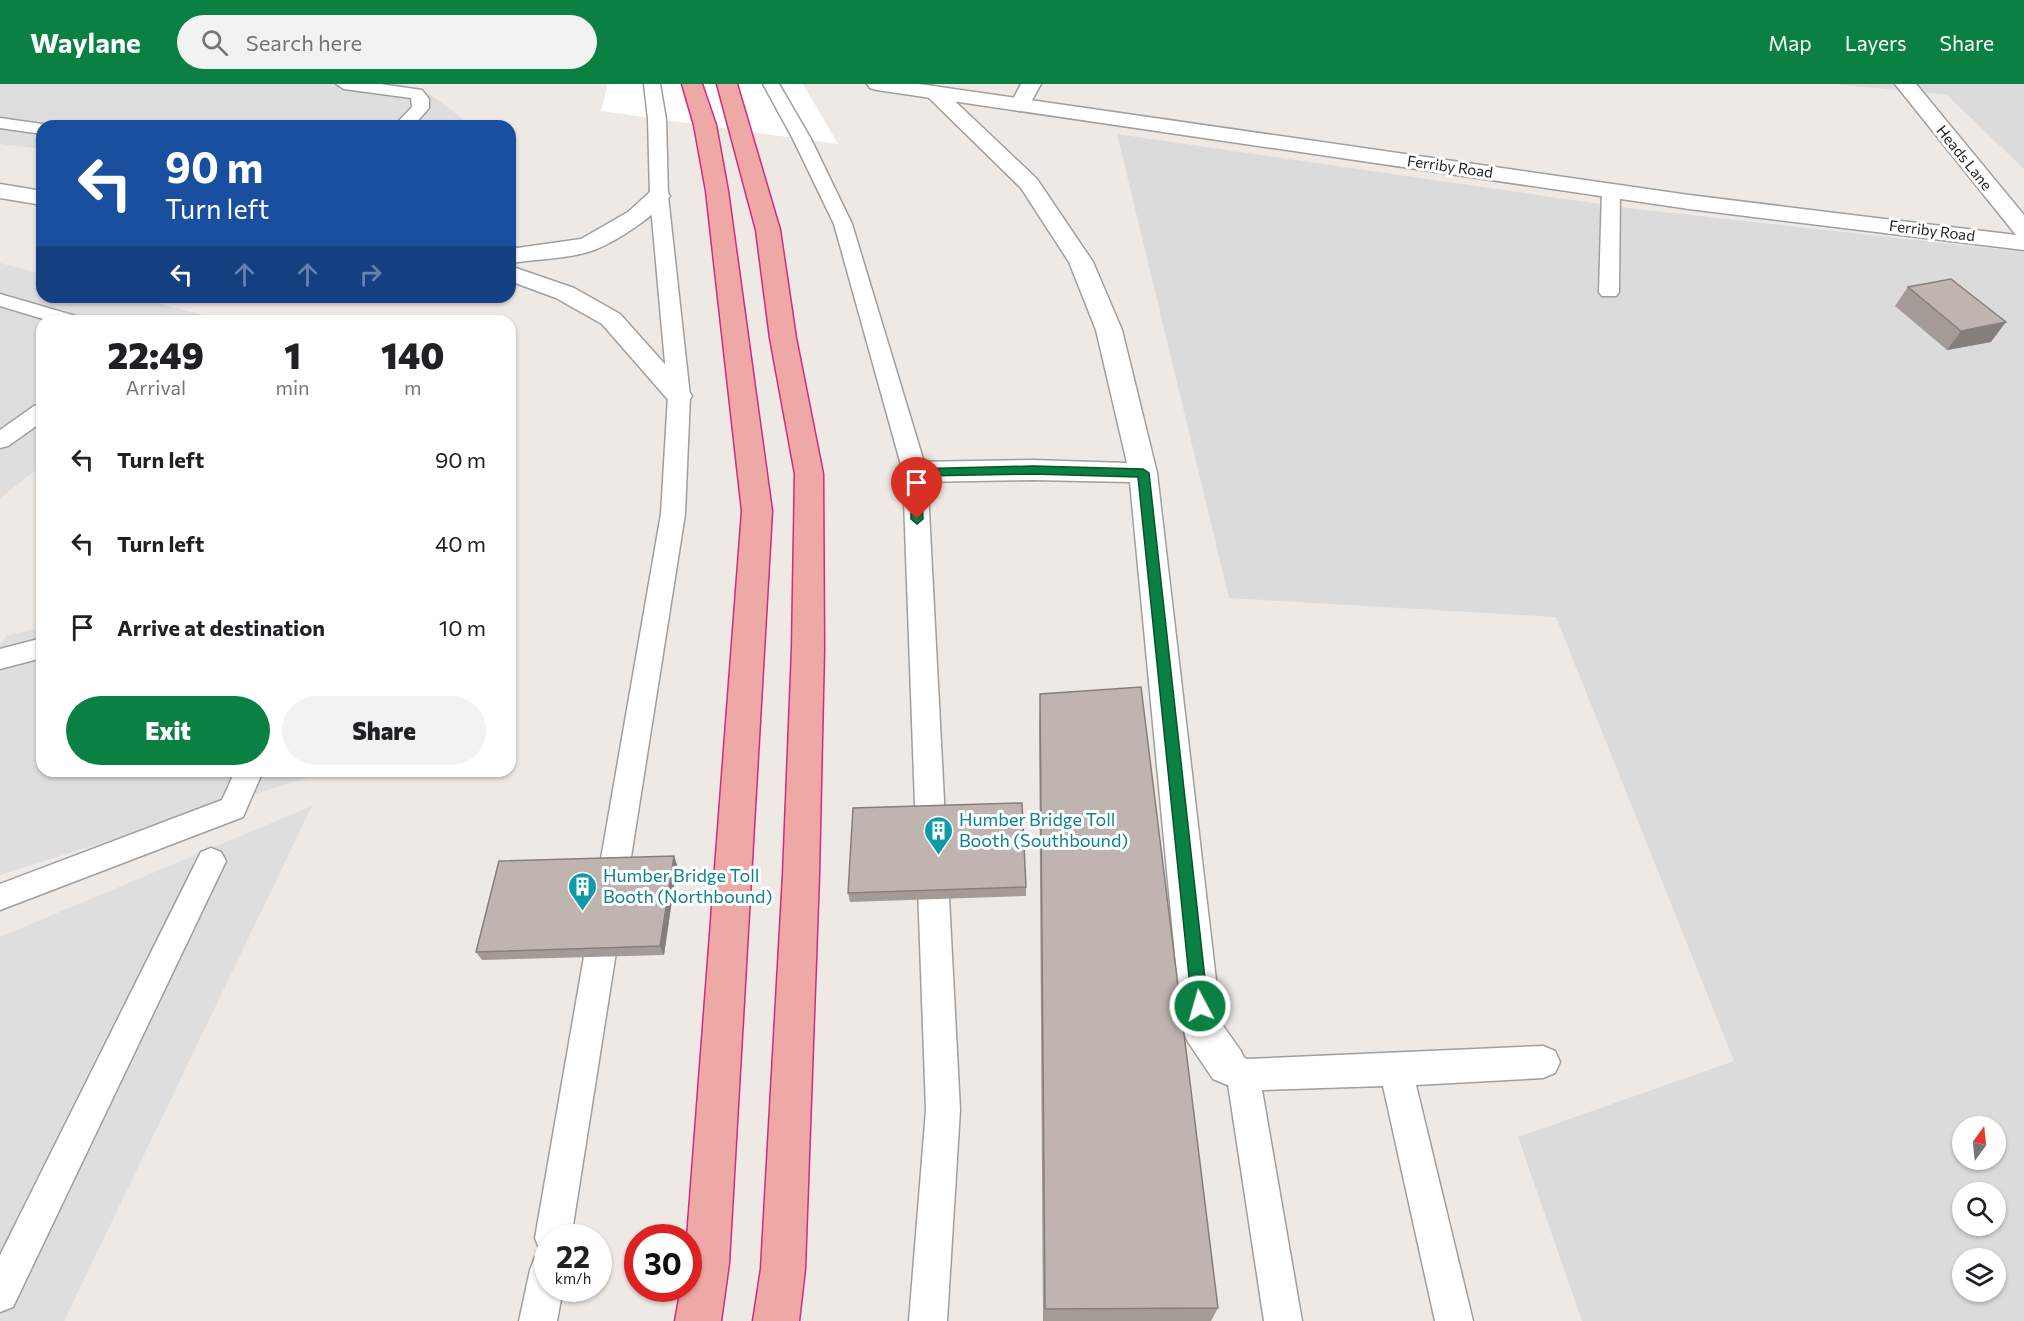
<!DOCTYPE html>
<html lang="en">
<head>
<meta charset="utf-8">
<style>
  body { margin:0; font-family:Commissioner,sans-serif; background:#f2f2f2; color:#202124; height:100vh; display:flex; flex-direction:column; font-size:22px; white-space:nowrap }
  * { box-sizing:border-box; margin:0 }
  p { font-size:20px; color:#757577 }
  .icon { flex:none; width:33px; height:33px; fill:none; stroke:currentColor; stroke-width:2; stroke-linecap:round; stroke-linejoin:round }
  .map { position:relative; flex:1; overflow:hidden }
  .drawer { position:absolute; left:36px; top:231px; width:480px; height:462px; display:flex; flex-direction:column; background:#fff; border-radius:18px; box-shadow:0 2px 4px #0004 }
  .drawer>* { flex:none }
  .banner { position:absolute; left:36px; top:36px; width:480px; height:183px; border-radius:18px; box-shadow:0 2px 4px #0004; background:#1a4fa0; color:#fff; overflow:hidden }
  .needle { width:39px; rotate:15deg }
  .controls { position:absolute; left:1952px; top:1032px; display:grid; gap:12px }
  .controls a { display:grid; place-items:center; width:54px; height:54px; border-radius:50%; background:#fff; box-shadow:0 2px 4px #0004; font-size:30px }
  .speed { position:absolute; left:534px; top:1140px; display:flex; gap:12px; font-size:30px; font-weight:700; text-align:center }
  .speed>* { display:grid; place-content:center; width:78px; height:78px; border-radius:50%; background:#fff; box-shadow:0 2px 4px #0004; line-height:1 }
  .speed small { font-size:15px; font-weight:400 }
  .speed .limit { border:9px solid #d22; background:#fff; color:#111 }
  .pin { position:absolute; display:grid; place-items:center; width:51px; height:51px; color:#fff; margin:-62px -26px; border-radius:50% 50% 50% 0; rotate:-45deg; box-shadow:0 0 6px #0007 }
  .pin .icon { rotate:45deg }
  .me { position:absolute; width:66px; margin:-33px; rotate:354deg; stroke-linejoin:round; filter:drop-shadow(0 0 4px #0008) }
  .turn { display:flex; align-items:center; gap:21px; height:126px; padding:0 30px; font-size:27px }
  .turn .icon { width:78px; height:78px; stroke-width:2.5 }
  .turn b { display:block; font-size:42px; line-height:51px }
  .lanes { display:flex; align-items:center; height:57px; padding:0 30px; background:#0003; justify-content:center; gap:30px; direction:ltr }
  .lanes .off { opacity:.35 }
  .eta { display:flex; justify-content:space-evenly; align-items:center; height:102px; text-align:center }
  .eta b { font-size:36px; font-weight:800; line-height:42px }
  .cta { display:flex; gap:12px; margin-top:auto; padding:12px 30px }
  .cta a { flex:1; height:69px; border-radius:36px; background:#0b8043; color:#fff; font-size:24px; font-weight:800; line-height:69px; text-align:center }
  .cta a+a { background:#f2f2f2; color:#202124 }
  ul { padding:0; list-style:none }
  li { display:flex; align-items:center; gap:18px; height:84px; padding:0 30px }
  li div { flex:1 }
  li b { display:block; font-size:22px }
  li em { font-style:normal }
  header { display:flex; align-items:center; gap:36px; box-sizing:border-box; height:84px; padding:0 30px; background:#0b8043; color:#fff }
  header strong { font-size:28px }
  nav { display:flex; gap:33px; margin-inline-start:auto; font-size:21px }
  .search { width:420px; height:54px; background:#f2f2f2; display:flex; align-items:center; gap:15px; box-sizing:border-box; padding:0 21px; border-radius:33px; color:#757577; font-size:22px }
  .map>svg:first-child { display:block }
  .residential { fill:#dcdbdb; fill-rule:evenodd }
  .parking { fill:#dedede }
  .pier { fill:#fff }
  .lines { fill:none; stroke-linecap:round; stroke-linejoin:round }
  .service-casing { stroke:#9f9f9f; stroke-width:3 }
  .minor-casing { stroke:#9f9f9f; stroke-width:3 }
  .tertiary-casing { stroke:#9f9f9f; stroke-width:3 }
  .trunk-casing { stroke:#d22b82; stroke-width:3 }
  .service { fill:#fff; fill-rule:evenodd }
  .minor { fill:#fff; fill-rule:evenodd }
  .tertiary { fill:#fff; fill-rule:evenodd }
  .trunk { fill:#eea8a6; fill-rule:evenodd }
  .wall { fill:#a49b97 }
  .shaded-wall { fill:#867e7b }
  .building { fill:#bfb4b0; stroke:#867e7b; stroke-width:1.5 }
  .route { fill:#0b8043; stroke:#07532c; stroke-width:1.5 }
  .labels { text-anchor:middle; stroke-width:6; stroke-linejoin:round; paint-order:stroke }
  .far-street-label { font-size:15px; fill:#1e1e1e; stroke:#fff }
  .culture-label { font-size:18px; fill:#0d838f; stroke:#fff; text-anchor:start }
</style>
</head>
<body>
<header>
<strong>Waylane</strong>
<div class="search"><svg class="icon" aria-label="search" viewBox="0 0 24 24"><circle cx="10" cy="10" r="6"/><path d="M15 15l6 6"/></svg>Search here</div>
<nav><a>Map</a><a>Layers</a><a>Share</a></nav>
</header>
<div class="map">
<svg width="2024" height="1237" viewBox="0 0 2024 1237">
  <rect width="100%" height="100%" fill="#eee9e4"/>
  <g class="residential">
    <path d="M1834 0H2024V85L1947 11Z"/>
    <path d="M1117 50 1627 124 2024 168V1237H1582L1518 1053 1734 977 1556 533 1229 514ZM1962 1042H1995V1076H1962ZM1962 1108H1995V1142H1962ZM1962 1174H1995V1208H1962Z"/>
  </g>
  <g class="parking">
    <path d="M0 0H400L431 11 471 41 42 42V65L0 60Z"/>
    <path d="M0 179 42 190V213H133L227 237H42V381L0 414Z"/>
    <path d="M42 543V687H322L321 689 0 791V561L6 552Z"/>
    <path d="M312 722 64 1237H0V853Z"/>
  </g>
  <path class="pier" d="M608 0H803L838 60 601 27Z"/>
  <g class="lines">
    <defs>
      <g id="service">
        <path d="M336 0H380L422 6 429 15V24L413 42H394L412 23 411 14 344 5Z"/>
        <path d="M644 0H660L666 35 668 112 690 312 685 430 571 1154H548V1204H563L557 1237H519L530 1186 535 1173 545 1169 540 1167 535 1154 661 430 668 312 650 112 648 35Z"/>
        <path d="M763 0H779L811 55 852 140 927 388 960 1026 947 1237H909L926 1026 903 388 834 140 793 55Z"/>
        <path d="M0 34 42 40 49 42H42V50L0 44Z"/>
        <path d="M1611 101 1618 103 1620 107 1619 208 1616 212H1602L1599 208 1602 107 1604 103Z"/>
        <path d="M0 210 79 233 82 237H50L0 222Z"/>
        <path d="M42 320V338L8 362 0 364V346L34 322Z"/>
        <path d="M42 554V574L0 585V565Z"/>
        <path d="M235 687H263L243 733 0 826V800L222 716Z"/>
        <path d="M211 764 221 768 226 777 13 1223 0 1228V1171L201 768Z"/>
        <path d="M1543 962 1555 967 1560 978 1555 989 1543 994 1416 1001 1473 1237H1435L1383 1002 1262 1006 1302 1237H1264L1228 1000 1215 992 1210 981 1215 970 1227 965 1247 975Z"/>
      </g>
      <g id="minor">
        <path d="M1021 0H1041L1027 25 1020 27 1013 25 1010 21Z"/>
        <path d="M934 2 941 4 1037 95 1093 178 1122 246 1157 389 1221 939 1241 967 1247 981 1241 995 1227 1001 1213 995 1188 958 1182 945 1130 398 1033 396 915 398 905 395 901 388 905 381 915 378 1033 376 1127 379 1096 246 1069 178 1021 104 927 12 924 8 927 4Z"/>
        <path d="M0 100 42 107V121L0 114Z"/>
        <path d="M659 105 667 107 670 112C657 131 616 158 594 166 570 175 536 175 510 179V165L581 155 628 128 651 107Z"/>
        <path d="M510 182 574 204 620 230 688 306 692 312 688 318 679 321 670 318 602 240 556 214 510 197Z"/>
      </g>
      <path id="tertiary" d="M867 0H919L1689 111 2016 151 1895 0H1916L2024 131V166L1689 125 877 6 870 4Z"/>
      <g id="trunk">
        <path d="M682 0H702L716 41 728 107 772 427 729 1179 721 1237H675L681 1204H688L687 1154 742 427 706 107 694 41Z"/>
        <path d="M717 0H737L780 146 796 254 823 390 824 565 819 791 805 1185 799 1237H753L761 1185 783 791 792 565 795 390 770 254 756 146Z"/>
      </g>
    </defs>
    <use href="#service" class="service-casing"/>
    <use href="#minor" class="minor-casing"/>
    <use href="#tertiary" class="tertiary-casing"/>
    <use href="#trunk" class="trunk-casing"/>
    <use href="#service" class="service"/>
    <use href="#minor" class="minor"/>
    <use href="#tertiary" class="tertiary"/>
    <use href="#trunk" class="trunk"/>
  </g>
  <g class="wall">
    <path d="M1908 203 1991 258 1947 266 1895 222Z"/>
    <path d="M1040 610 1218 1224 1211 1237H1043L1039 643Z"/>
    <path d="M674 772 677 781 664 871 482 876 476 868Z"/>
    <path d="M1026 803V812L850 818 848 809Z"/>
  </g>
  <g class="shaded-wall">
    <path d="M2006 238 1991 258 1947 266 1961 247Z"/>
    <path d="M674 772 677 781 664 871 660 862Z"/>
  </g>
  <g class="building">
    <path d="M1951 195 2006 238 1961 247 1908 203Z"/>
    <path d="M1141 603 1218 1224 1045 1225 1040 610Z"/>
    <path d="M1022 719 1026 803 848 809 853 724Z"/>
    <path d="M674 772 660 862 476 868 499 777Z"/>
  </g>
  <path class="route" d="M1033 382 1143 385 1149 389 1208 922 1205 927 1200 929 1194 927 1192 922 1138 393 1033 390 921 392 923 435 917 440 911 435V385Z"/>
  <defs>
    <symbol id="building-pin" viewBox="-11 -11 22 30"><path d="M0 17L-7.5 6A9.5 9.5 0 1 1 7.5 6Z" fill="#0f9aa8" stroke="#fff"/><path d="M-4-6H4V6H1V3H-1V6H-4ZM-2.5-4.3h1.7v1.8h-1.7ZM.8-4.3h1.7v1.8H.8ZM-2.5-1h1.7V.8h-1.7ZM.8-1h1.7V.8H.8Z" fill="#fff"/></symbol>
  </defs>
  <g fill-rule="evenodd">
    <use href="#building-pin" x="922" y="730" width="33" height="45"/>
    <use href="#building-pin" x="566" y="786" width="33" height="45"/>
  </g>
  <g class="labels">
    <g class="far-street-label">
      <text transform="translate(1964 74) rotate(51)" y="5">Heads Lane</text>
      <text transform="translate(1450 83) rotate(8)" y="5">Ferriby Road</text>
      <text transform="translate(1932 147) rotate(7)" y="5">Ferriby Road</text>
    </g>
    <g class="culture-label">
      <text x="959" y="742">Humber Bridge Toll<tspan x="959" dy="21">Booth (Southbound)</tspan></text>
      <text x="603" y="798">Humber Bridge Toll<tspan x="603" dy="21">Booth (Northbound)</tspan></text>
    </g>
  </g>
</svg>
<div class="controls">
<a><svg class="needle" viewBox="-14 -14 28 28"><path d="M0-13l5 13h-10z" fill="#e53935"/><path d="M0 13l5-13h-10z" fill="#757577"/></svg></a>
<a><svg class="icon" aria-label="search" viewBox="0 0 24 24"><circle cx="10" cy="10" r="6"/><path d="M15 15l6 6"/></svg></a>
<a><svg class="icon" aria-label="layers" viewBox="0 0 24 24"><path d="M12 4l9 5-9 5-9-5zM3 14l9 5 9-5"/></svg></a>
</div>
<div class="speed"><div>22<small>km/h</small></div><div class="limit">30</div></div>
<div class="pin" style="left:917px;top:435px;background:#d93025"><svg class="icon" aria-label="arrive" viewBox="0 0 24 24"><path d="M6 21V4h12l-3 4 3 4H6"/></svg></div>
<svg class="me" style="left:1200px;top:922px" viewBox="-20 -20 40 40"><circle r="17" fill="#0b8043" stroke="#fff" stroke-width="3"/><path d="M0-11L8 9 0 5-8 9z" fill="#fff"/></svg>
<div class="banner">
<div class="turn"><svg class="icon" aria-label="left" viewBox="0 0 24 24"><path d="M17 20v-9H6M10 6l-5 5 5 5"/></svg><div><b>90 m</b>Turn left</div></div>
<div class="lanes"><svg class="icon" aria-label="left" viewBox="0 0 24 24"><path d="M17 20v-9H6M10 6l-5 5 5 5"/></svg><svg class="icon off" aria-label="ahead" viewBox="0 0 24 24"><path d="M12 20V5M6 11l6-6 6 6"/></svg><svg class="icon off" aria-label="ahead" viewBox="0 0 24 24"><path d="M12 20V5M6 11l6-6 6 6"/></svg><svg class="icon off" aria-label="right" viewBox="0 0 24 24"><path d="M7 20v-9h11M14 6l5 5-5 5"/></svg></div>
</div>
<section class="drawer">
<div class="eta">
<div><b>22:49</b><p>Arrival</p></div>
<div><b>1</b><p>min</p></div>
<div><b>140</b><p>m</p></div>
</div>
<ul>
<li><svg class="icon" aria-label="left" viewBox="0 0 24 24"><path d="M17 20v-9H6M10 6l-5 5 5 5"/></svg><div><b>Turn left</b></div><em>90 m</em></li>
<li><svg class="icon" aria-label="left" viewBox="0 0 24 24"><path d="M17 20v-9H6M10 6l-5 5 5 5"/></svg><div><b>Turn left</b></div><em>40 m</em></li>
<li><svg class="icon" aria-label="arrive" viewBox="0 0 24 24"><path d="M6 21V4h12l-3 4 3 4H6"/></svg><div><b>Arrive at destination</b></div><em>10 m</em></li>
</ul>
<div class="cta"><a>Exit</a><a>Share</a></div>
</section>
</div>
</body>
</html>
